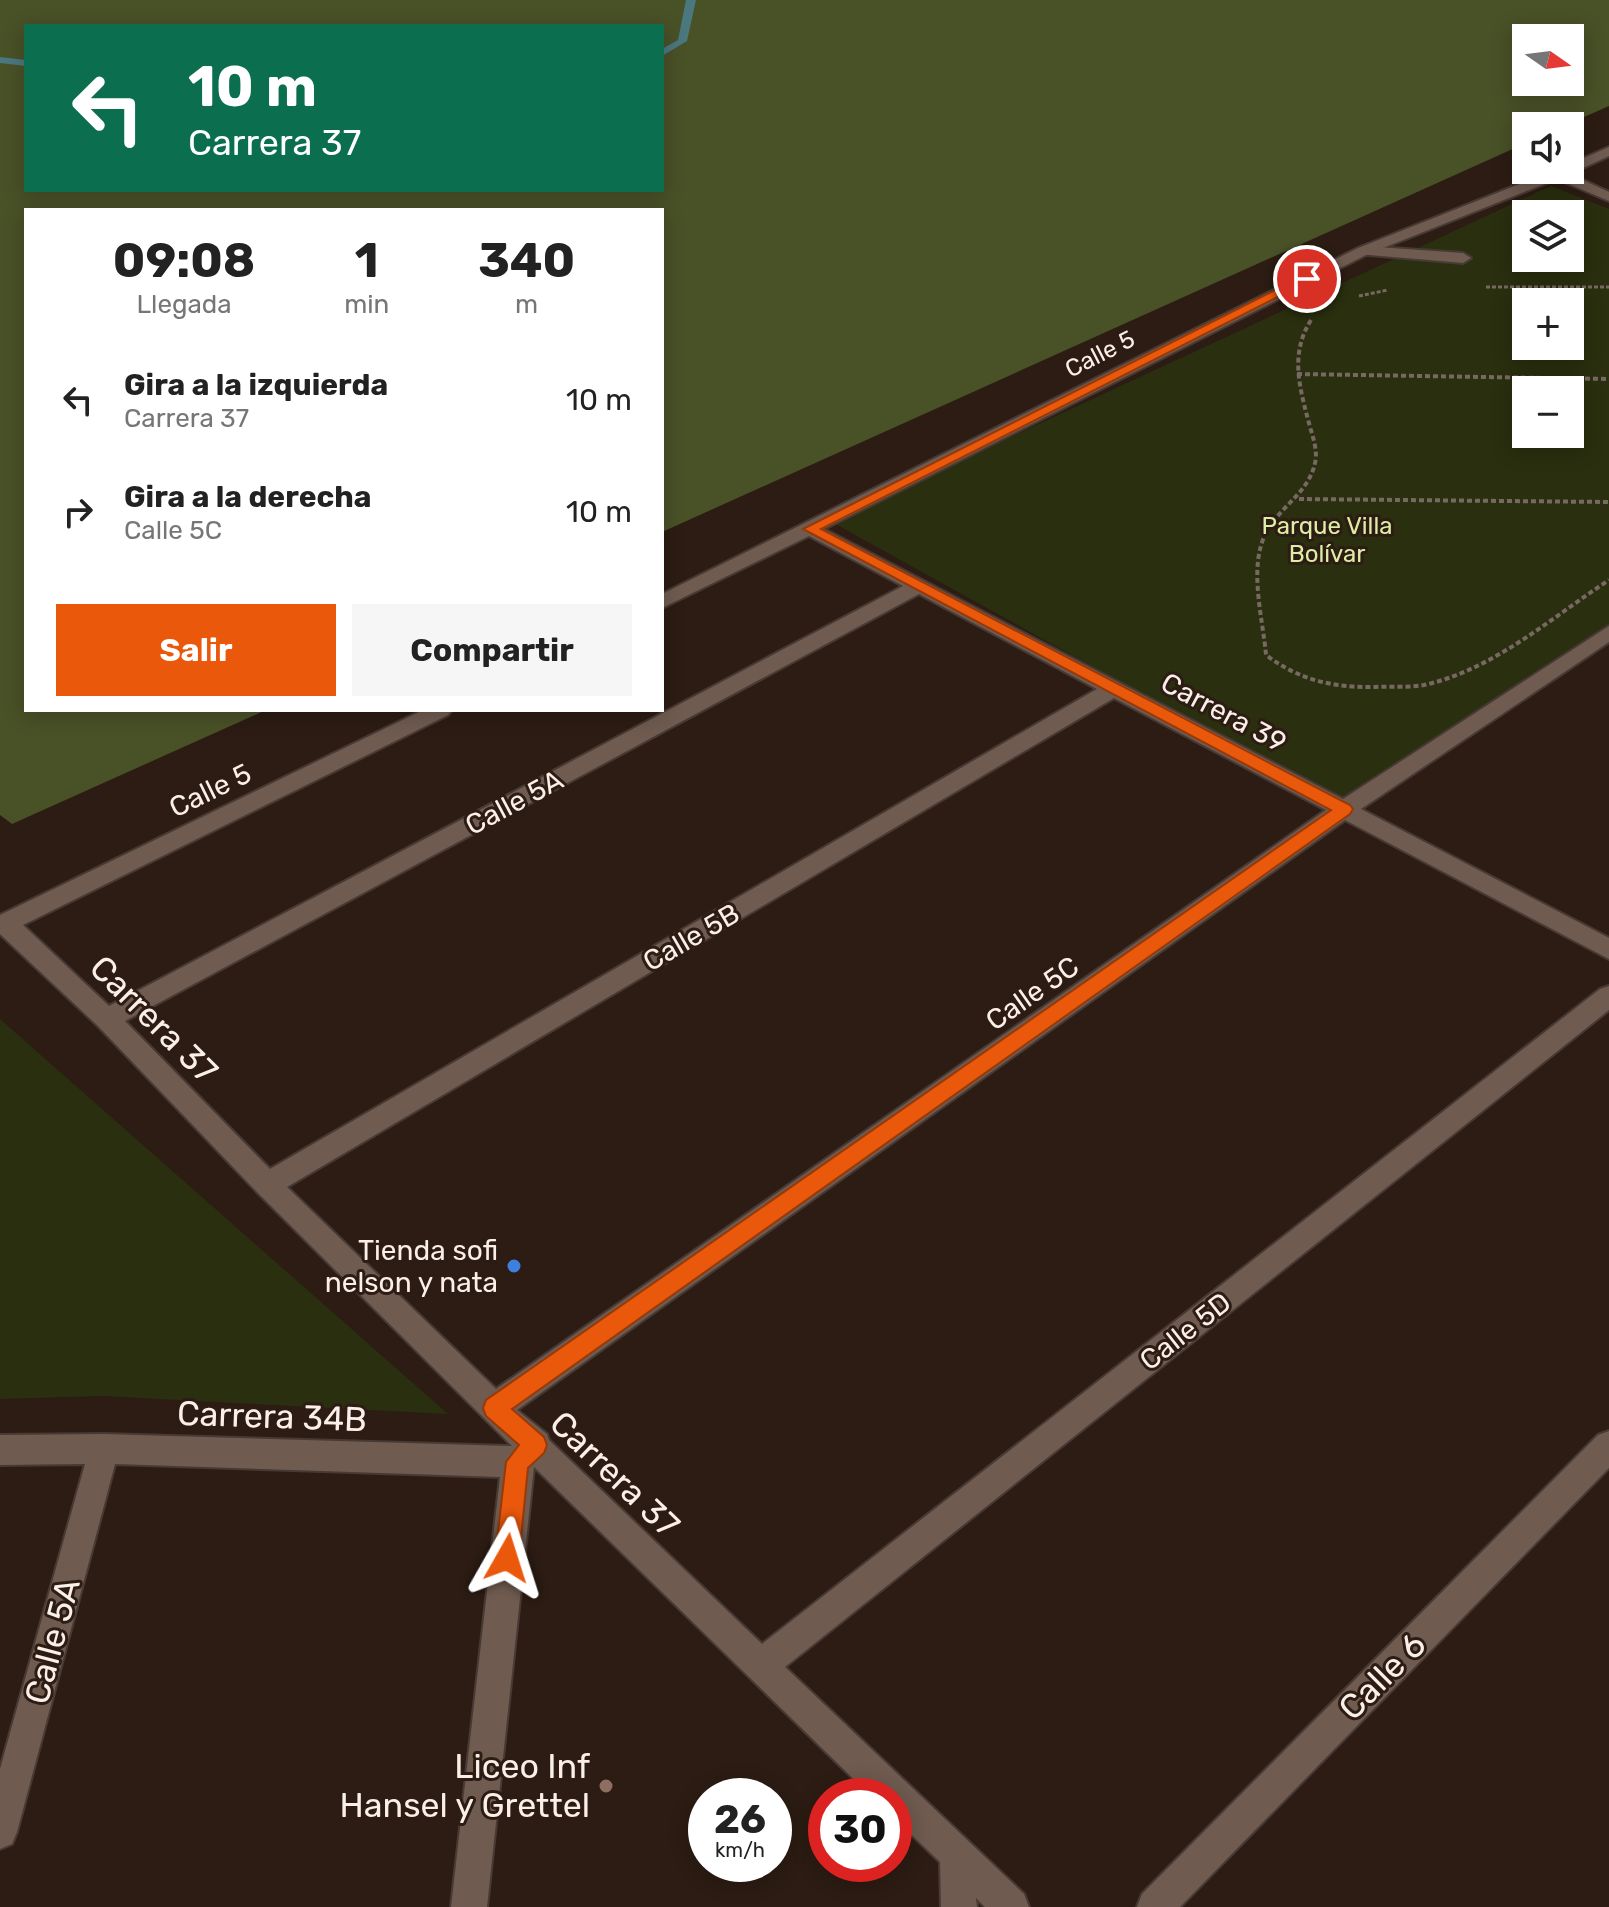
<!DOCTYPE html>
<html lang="es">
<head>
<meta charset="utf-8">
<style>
  body { margin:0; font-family:Rubik,sans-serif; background:#f6f6f6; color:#222; height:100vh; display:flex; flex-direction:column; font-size:30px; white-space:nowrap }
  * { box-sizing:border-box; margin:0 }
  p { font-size:26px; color:#767676 }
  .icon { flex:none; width:44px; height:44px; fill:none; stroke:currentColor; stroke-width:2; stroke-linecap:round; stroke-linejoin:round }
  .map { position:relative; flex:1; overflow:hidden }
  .sheet { position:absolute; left:24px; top:208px; width:640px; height:504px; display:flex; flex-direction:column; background:#fff; border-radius:0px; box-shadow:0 4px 20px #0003 }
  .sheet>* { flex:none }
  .top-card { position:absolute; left:24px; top:24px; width:640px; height:168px; border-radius:0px; box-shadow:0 4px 20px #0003; background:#0b6e4f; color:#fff; overflow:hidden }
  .needle { width:52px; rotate:104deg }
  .tools { position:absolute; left:1512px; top:24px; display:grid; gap:16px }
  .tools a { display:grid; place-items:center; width:72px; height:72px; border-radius:0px; background:#fff; box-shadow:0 4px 20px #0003; font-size:40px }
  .speed { position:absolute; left:688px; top:1778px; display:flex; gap:16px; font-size:40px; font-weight:700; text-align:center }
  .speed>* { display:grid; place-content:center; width:104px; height:104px; border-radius:50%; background:#fff; box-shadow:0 4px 20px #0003; line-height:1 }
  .speed small { font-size:20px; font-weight:400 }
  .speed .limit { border:12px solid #d22; background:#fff; color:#111 }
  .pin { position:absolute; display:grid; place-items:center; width:68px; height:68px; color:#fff; margin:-34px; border:4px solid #fff; border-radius:50%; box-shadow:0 2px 8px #0007 }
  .me { position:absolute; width:88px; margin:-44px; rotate:6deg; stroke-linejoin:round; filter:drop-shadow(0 0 6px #0008) }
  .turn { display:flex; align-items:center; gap:28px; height:168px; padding:0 32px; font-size:36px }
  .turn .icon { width:104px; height:104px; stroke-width:2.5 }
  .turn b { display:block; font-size:56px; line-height:68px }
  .eta { display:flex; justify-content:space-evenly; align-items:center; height:136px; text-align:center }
  .eta b { font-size:48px; font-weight:700; line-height:56px }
  .button { display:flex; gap:16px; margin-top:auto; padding:16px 32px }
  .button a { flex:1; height:92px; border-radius:0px; background:#ea580c; color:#fff; font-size:32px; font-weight:700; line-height:92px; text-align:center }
  .button a+a { background:#f6f6f6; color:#222 }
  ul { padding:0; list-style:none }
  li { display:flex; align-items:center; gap:24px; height:112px; padding:0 32px }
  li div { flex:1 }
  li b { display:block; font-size:30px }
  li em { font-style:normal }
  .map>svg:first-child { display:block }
  .green { fill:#2a2f0f; fill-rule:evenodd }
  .forest { fill:#495127; fill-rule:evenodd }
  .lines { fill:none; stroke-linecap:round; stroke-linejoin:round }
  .stream { fill:#4b777f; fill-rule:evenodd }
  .lane-casing { stroke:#473934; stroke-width:4 }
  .street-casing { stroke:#473934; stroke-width:4 }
  .path-far1 { stroke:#776961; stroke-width:3; stroke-dasharray:4 2; stroke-linecap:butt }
  .path { stroke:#776961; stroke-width:4; stroke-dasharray:5 3; stroke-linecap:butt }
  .lane { fill:#6f5b50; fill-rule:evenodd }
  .street { fill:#6f5b50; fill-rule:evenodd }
  .route { fill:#ea580c; stroke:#983908; stroke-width:2 }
  .shop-dot { fill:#3f7fe0; stroke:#2c1c13; stroke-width:3 }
  .education-dot { fill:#8d6e63; stroke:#2c1c13; stroke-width:3 }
  .labels { text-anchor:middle; stroke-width:6; stroke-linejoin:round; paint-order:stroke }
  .far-street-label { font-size:24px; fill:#fbefe9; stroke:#2c1c13 }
  .far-park-label { font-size:24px; fill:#deeda6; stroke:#2c1c13 }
  .street-label { font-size:28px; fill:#fbefe9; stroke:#2c1c13 }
  .poi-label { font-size:28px; fill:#fbefe9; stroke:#2c1c13; text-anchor:end }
  .near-street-label { font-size:34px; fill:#fbefe9; stroke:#2c1c13 }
  .near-poi-label { font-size:34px; fill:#fbefe9; stroke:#2c1c13; text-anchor:end }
</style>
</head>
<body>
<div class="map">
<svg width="1609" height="1907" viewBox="0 0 1609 1907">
  <rect width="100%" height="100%" fill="#2c1c13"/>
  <g class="green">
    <path d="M1551 186 1609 209V624L1344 806 830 521ZM1526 214H1570V258H1526ZM1526 302H1570V346H1526ZM1526 390H1570V434H1526Z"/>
    <path d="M0 1019 448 1414 102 1396 0 1399Z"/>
  </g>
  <path class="forest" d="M0 0H1609V106L1564 126H1526V143L662 532V210H26V710H266L12 824 0 815ZM26 26H662V190H26ZM1526 38H1570V82H1526Z"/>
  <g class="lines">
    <g class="stream">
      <path d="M686 0H696L687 41 662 56V49L678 40Z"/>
      <path d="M0 57 26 60V66L0 63Z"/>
    </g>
    <defs>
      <path id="lane" d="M1363 246 1463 253 1471 258 1463 263 1358 254 1355 251Z"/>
      <g id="street">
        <path d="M1609 147V156L1570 174 1609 192V201L1557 179 1368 254 824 529 1343 799 1609 626V642L1361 809 1609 938V959L1345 820 517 1410 547 1434 549 1440 762 1644 1600 989 1609 986V1010L785 1667 1024 1894 1029 1907H985L976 1898 977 1907H941L940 1862 894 1818V1796H871L534 1467 487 1907H451L500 1477 115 1464 17 1832 12 1844 0 1849V1769L85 1464 0 1465V1435L104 1434 512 1446 258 1193 98 1026 0 934V915L423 710H452L448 715 23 925 109 1006 903 586 809 536 662 608V594L1358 248 1555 170H1570V164ZM919 594 1097 689 270 1169 125 1021ZM1114 698 1326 810 496 1389 287 1187Z"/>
        <path d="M1609 1431V1468L1180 1907H1137L1142 1894 1598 1435Z"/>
      </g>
    </defs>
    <use href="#lane" class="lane-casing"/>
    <use href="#street" class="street-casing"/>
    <g class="path-far1">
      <path d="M1486 287H1609"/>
      <path d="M1359 296 1388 290"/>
    </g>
    <g class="path">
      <path d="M1311 320C1289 355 1300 389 1310 427 1313 437 1316 446 1316 457 1312 492 1281 504 1266 533 1248 567 1263 619 1266 655 1299 680 1334 688 1375 687 1391 686 1408 688 1424 685 1493 670 1551 618 1609 580"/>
      <path d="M1297 374 1609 379"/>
      <path d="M1299 499 1609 502"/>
    </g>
    <use href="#lane" class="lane"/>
    <use href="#street" class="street"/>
  </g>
  <path class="route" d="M1303 276 1313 279 821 529 1350 805 1353 809 1350 814 512 1409 544 1437 547 1445 544 1453 528 1468 519 1558 515 1566 507 1570 499 1566 495 1558 506 1462 519 1445 486 1416 483 1408 486 1400 1331 810 803 529Z"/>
  <circle class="shop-dot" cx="514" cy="1266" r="8"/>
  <circle class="education-dot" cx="606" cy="1786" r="8"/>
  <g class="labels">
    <g class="far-street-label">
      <text transform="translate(1100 354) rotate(-27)" y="8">Calle 5</text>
    </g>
    <g class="far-park-label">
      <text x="1327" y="534">Parque Villa<tspan x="1327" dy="28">Bolívar</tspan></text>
    </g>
    <g class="street-label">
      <text transform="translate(1224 712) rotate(28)" y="10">Carrera 39</text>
      <text transform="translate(210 790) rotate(-26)" y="10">Calle 5</text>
      <text transform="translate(514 802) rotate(-28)" y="10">Calle 5A</text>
      <text transform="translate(691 937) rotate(-30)" y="10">Calle 5B</text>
      <text transform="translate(1032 993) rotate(-35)" y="10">Calle 5C</text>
      <text transform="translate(1185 1331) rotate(-38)" y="10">Calle 5D</text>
    </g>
    <g class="poi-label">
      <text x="498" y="1260">Tienda sofi<tspan x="498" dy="32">nelson y nata</tspan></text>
    </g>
    <g class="near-street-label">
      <text transform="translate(154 1019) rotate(45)" y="12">Carrera 37</text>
      <text transform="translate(272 1416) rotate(2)" y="12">Carrera 34B</text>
      <text transform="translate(615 1474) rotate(44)" y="12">Carrera 37</text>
      <text transform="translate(52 1641) rotate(-75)" y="12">Calle 5A</text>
      <text transform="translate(1382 1676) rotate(-45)" y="12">Calle 6</text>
    </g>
    <g class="near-poi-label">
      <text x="590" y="1778">Liceo Inf<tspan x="590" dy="39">Hansel y Grettel</tspan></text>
    </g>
  </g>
</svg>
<div class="tools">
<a><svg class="needle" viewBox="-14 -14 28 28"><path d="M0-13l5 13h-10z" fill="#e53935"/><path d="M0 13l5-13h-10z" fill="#767676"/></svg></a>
<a><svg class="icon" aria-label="sound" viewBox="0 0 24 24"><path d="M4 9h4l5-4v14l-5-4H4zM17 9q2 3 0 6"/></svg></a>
<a><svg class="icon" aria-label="layers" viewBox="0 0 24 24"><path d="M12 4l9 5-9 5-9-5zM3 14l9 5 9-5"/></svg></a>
<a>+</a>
<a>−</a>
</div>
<div class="speed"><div>26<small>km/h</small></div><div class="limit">30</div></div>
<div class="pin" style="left:1307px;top:279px;background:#d93025"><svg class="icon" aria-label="arrive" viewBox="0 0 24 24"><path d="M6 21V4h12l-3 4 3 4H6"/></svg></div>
<svg class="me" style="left:507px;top:1558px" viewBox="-20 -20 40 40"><path d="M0-17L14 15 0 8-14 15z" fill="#ea580c" stroke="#fff" stroke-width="4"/></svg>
<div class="top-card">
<div class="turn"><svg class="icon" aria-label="left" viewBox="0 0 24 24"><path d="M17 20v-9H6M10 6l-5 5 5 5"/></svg><div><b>10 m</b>Carrera 37</div></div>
</div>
<section class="sheet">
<div class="eta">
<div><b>09:08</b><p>Llegada</p></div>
<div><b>1</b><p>min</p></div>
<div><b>340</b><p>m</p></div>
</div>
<ul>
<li><svg class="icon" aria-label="left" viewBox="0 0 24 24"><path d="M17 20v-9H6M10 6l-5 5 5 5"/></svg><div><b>Gira a la izquierda</b><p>Carrera 37</p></div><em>10 m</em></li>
<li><svg class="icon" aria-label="right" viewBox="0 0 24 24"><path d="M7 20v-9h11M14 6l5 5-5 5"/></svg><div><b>Gira a la derecha</b><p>Calle 5C</p></div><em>10 m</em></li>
</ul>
<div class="button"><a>Salir</a><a>Compartir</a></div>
</section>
</div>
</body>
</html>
